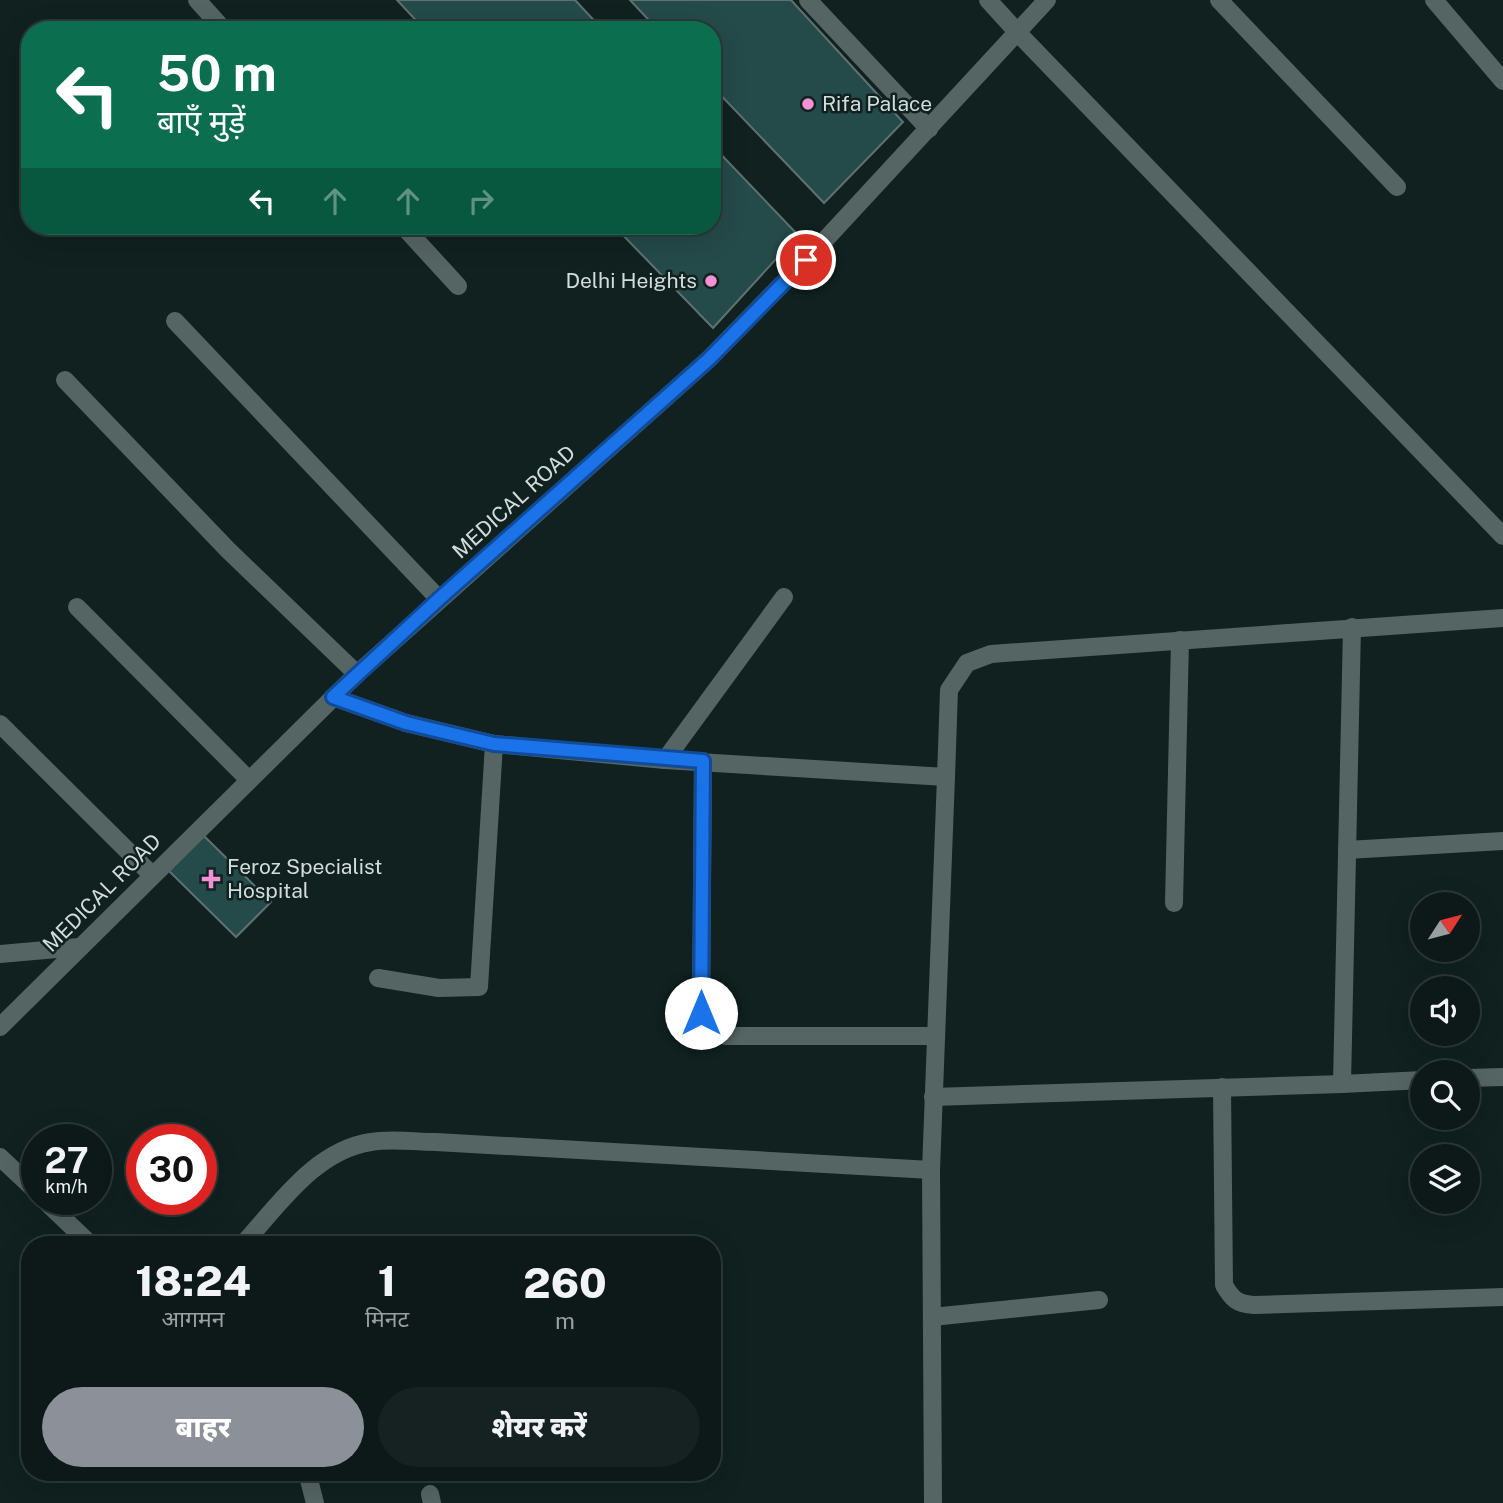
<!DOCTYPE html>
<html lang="hi">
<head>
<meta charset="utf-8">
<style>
  body { margin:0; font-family:"Public Sans","Noto Sans Devanagari",sans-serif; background:#152221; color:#f1f3f6; height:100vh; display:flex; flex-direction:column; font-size:26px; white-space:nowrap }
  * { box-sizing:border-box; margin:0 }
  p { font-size:23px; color:#9aa0a2 }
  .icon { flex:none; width:38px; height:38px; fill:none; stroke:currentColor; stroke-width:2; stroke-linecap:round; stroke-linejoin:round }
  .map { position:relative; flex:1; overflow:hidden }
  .details { position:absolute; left:21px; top:1236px; width:700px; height:245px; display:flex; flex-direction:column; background:#0c1918; border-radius:28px; box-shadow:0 7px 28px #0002,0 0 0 2px #2c3837 }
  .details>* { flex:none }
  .guide { position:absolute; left:21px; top:21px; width:700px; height:214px; border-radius:28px; box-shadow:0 7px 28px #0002,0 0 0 2px #2c3837; background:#0b6e4f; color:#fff; overflow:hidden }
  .needle { width:46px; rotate:54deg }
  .fabs { position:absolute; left:1410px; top:892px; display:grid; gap:14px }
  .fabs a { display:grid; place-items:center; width:70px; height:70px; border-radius:50%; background:#0c1918; box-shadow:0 7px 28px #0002,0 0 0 2px #2c3837; font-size:35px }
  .speed { position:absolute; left:21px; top:1124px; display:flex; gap:14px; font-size:35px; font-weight:700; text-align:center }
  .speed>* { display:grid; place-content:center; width:91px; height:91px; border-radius:50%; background:#0c1918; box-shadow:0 7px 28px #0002,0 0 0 2px #2c3837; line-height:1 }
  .speed small { font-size:18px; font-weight:400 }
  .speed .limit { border:10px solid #d22; background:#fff; color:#111 }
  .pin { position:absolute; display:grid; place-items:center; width:60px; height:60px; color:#fff; margin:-30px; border:4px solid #fff; border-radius:50%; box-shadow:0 2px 7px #0007 }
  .me { position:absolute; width:77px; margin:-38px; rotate:0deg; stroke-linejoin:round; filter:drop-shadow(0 0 5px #0008) }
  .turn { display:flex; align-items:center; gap:24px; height:147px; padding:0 21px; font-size:32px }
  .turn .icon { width:91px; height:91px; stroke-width:2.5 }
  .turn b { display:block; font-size:49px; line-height:60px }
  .lanes { display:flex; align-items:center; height:66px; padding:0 21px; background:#0003; justify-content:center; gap:35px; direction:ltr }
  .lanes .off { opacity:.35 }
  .eta { display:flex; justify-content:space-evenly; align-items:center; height:119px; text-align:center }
  .eta b { font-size:42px; font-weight:800; line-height:49px }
  .cta { display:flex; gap:14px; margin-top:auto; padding:14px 21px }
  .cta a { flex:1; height:80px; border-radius:42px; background:#8c9099; color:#fff; font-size:28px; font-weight:800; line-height:80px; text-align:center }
  .cta a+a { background:#152221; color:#f1f3f6 }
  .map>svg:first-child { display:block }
  .building { fill:#244a49; stroke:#5f7271; stroke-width:2 }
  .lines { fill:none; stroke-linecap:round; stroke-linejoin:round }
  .minor { stroke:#556564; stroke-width:18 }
  .tertiary { stroke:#556564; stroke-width:18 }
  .route-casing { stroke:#114b97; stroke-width:18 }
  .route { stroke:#1a73e8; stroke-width:12 }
  .poi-dot { fill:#f491d4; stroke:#102120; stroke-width:2.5 }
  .labels { text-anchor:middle; stroke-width:5; stroke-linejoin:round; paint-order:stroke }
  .poi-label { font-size:21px; fill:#d2dcdb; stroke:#102120; text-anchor:start }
  .street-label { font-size:21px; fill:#d2dcdb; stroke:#102120 }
</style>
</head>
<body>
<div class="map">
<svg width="1503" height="1503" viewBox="0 0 1503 1503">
  <rect width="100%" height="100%" fill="#102120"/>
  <g class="building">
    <path d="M397 0H575L603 30H425Z"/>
    <path d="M630 0H791L903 122 824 203 712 86V30H658Z"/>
    <path d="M712 145 798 235 713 328 614 226H712Z"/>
    <path d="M203 835 271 902 236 937 169 871Z"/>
  </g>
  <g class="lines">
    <g class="minor">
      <path d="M197 0 224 30"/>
      <path d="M808 0 929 129"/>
      <path d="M988 0 1018 33"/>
      <path d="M1219 0 1397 187"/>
      <path d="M1434 0 1503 81"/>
      <path d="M403 226 458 286"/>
      <path d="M175 321 439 599"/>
      <path d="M65 380 228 550 357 674"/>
      <path d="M77 607 249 780"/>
      <path d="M1352 627 1342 1084 1423 1080"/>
      <path d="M0 724 152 875"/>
      <path d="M665 760 784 597"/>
      <path d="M703 761 701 1013 710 1026 726 1036H936"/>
      <path d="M1347 850 1503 841"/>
      <path d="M1174 903 1180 640"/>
      <path d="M0 954 79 947"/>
      <path d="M378 978 439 988 479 987 494 744"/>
      <path d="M1468 1078 1503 1077"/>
      <path d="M1222 1087 1224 1285C1232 1299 1237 1304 1254 1305L1503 1297"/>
      <path d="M933 1097 1342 1084"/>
      <path d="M0 1157 37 1192"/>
      <path d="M43 1199 90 1244"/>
      <path d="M243 1244C278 1206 315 1150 371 1142 391 1138 415 1142 436 1142L931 1170"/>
      <path d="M932 1317 1099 1300"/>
      <path d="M307 1472 315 1503"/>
      <path d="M430 1494 432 1503"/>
      <path d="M933 1503 931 1170 946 777"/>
    </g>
    <g class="tertiary">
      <path d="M1018 33 1503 536"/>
      <path d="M333 697 406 723 494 744 665 760 946 777 949 690 967 663 991 654 1503 618"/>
      <path d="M0 1027 357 674 709 359 825 240 1047 0"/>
    </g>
  </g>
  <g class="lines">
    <defs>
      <path id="route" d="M701 1013 703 761 494 744 406 723 333 697 439 599 709 359 806 260"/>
    </defs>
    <use href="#route" class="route-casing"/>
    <use href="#route" class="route"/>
  </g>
  <g class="poi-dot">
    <circle cx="808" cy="104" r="7"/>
    <circle cx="711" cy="281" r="7"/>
    <path d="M207.5 868.5h7v7h7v7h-7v7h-7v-7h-7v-7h7z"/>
  </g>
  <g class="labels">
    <g class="poi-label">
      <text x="822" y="111">Rifa Palace</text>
      <text x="697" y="288" text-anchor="end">Delhi Heights</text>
      <text x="227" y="874">Feroz Specialist<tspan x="227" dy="24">Hospital</tspan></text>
    </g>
    <g class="street-label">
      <text transform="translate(514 502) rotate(-42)" y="7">MEDICAL ROAD</text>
      <text transform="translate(102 893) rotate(-45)" y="7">MEDICAL ROAD</text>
    </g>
  </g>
</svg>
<div class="fabs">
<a><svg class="needle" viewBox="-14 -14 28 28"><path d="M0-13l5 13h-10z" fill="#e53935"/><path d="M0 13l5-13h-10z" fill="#9aa0a2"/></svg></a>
<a><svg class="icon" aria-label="sound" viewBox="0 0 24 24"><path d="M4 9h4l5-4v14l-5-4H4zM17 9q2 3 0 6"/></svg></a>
<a><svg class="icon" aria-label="search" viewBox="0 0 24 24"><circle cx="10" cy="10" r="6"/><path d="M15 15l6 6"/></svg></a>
<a><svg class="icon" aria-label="layers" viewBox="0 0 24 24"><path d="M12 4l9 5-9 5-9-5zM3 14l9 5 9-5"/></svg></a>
</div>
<div class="speed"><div>27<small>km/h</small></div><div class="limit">30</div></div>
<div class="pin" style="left:806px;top:260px;background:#d93025"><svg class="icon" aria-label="arrive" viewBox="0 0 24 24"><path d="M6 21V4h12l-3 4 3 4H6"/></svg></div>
<svg class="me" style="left:701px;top:1013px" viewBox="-20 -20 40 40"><circle r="19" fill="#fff"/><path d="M0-13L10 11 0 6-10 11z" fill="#1a73e8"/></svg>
<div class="guide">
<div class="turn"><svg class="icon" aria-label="left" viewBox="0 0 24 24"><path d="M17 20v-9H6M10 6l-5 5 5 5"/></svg><div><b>50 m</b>बाएँ मुड़ें</div></div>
<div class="lanes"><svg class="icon" aria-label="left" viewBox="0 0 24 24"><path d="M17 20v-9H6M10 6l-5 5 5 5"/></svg><svg class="icon off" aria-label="ahead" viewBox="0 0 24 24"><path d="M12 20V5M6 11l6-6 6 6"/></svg><svg class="icon off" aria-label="ahead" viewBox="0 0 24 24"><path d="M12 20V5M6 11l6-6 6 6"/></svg><svg class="icon off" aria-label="right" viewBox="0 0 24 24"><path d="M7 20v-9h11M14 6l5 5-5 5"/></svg></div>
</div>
<section class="details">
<div class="eta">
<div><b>18:24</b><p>आगमन</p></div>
<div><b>1</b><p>मिनट</p></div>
<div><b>260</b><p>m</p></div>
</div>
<div class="cta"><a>बाहर</a><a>शेयर करें</a></div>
</section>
</div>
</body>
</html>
